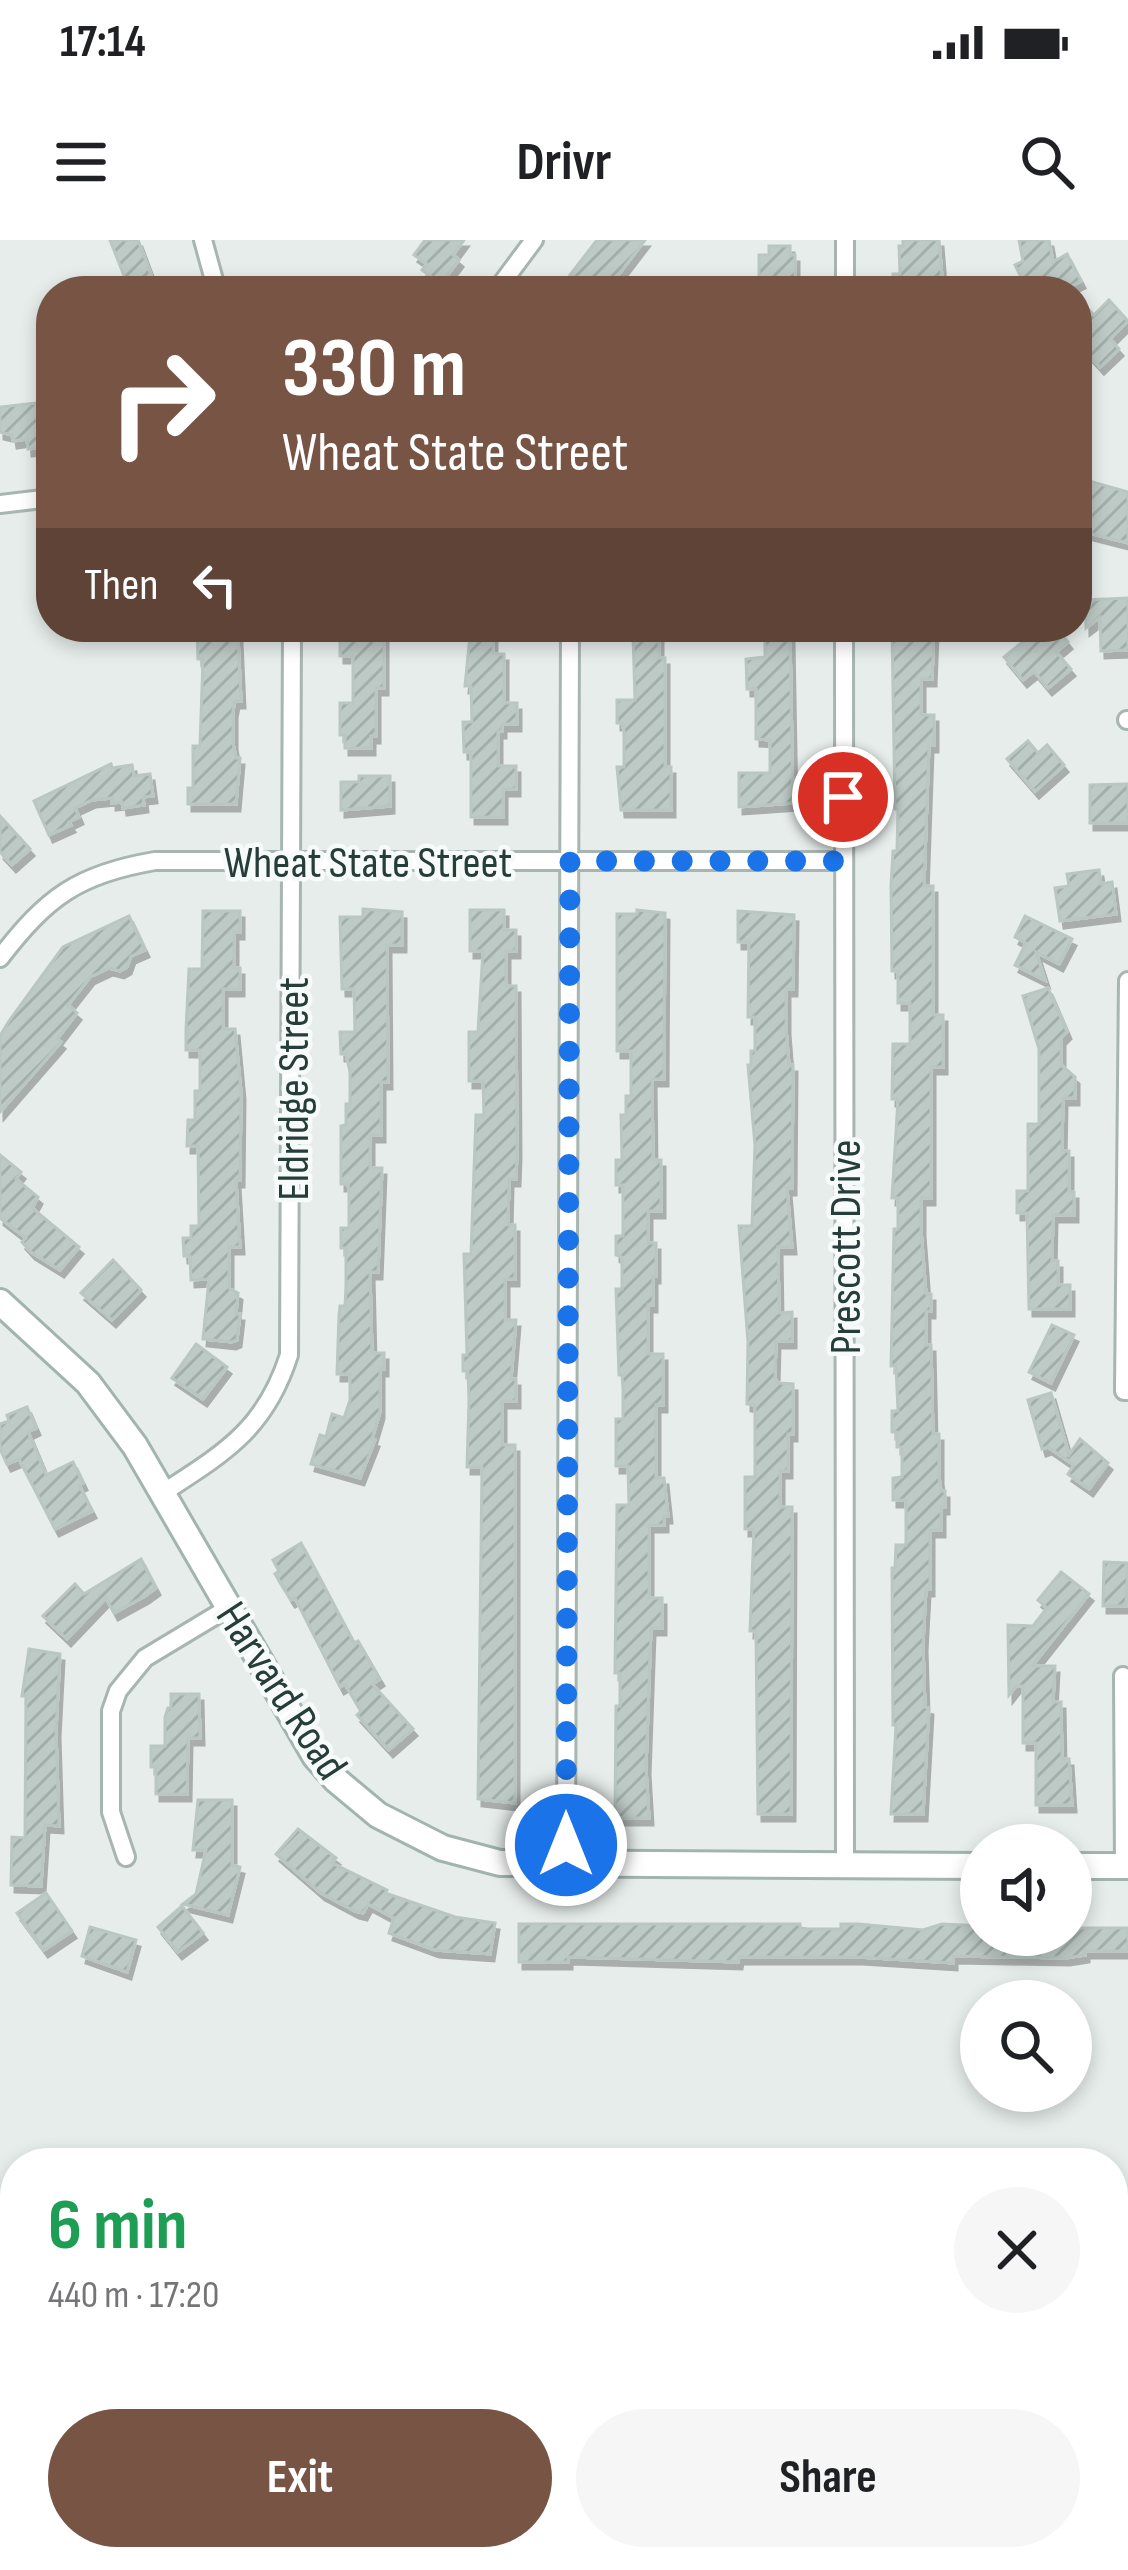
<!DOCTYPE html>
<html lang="en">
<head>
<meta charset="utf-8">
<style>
  body { margin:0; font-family:"Sofia Sans Condensed",sans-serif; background:#f6f6f6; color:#202124; height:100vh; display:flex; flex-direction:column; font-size:45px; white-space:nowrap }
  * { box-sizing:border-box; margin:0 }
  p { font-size:39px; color:#757577 }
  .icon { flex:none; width:66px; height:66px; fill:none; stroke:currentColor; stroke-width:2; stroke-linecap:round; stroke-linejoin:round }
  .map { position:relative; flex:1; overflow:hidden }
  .side { position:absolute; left:0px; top:1908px; width:1128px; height:423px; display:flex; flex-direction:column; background:#fff; border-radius:48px 48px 0 0; box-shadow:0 6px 18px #0003 }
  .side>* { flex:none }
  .top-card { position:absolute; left:36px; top:36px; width:1056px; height:366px; border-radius:48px; box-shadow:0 6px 18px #0003; background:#785445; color:#fff; overflow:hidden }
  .buttons { position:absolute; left:960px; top:1584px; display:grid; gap:24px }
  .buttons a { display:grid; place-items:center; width:132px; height:132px; border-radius:50%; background:#fff; box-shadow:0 6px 18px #0003; font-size:60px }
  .pin { position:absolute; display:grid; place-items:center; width:102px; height:102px; color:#fff; margin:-51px; border:6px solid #fff; border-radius:50%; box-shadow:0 3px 12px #0007 }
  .me { position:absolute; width:132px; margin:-66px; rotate:0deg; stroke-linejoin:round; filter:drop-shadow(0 0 9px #0008) }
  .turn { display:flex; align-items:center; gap:42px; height:252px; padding:0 48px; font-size:54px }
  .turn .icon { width:156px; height:156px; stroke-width:2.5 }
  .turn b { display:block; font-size:84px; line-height:102px }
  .then { display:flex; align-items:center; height:114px; padding:0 48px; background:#0003; gap:24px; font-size:45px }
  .round { display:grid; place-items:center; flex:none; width:126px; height:126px; border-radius:63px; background:#f6f6f6 }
  .overview { display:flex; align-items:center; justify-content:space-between; height:204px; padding:0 48px }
  h1 { font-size:72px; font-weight:700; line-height:90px; color:#1e9e55 }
  .cta { display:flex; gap:24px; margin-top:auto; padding:24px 48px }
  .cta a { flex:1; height:138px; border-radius:72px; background:#785445; color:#fff; font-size:48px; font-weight:700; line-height:138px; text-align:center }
  .cta a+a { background:#f6f6f6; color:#202124 }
  .status { display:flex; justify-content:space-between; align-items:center; height:84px; padding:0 60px; background:#fff; direction:ltr }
  .status svg { height:33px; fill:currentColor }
  header { display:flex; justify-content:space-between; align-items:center; height:156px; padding:0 48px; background:#fff; font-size:54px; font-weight:700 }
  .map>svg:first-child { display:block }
  .building { fill:url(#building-hatch); stroke:#b9c6c1; stroke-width:3; filter:url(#shadow) }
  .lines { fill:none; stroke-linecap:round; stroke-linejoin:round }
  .street-casing { stroke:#a9b5b1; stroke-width:22 }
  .secondary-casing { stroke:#a2b4af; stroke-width:30 }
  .street { stroke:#fff; stroke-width:16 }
  .secondary { stroke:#fff; stroke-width:24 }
  .route { stroke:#1a73e8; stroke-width:21; stroke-dasharray:0 37.8 }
  .labels { text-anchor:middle; stroke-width:9; stroke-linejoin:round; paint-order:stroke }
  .street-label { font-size:45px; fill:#263d39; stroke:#f6faf8 }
</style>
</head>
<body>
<div class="status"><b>17:14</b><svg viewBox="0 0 49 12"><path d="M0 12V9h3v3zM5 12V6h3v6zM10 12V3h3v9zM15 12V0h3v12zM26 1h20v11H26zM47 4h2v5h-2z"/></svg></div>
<header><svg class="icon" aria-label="menu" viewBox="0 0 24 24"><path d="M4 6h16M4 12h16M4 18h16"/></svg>Drivr<svg class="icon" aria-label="search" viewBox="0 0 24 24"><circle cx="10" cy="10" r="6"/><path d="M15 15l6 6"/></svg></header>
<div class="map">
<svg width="1128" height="2330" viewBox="0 0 1128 2330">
  <defs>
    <pattern id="building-hatch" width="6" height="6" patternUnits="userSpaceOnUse" patternTransform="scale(3)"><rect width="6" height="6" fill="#becac6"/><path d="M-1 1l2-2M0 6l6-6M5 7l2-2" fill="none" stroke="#a3aeab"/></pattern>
    <filter id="shadow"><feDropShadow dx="4" dy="7" stdDeviation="0" flood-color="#0004"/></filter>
  </defs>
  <rect width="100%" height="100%" fill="#e6edea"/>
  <g class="building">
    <path d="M110 0H138L157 51H130Z"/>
    <path d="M425 0H464L453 15 459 20 441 44 422 30 427 24 414 15Z"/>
    <path d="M597 0H645L606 51H592L570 35Z"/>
    <path d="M903 0H939L943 49 893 51V34H900L899 6H903Z"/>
    <path d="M1019 0H1049L1053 22 1067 14 1081 41 1061 51H1028L1015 25 1023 21Z"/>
    <path d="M769 6H790V15H795V44H790V51H759V15H769Z"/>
    <path d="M1077 57 1094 75 1109 60 1128 81 1110 99 1119 109 1100 127 1077 102Z"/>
    <path d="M46 162 51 206 28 209 27 199 13 201 12 195 0 192V167Z"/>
    <path d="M1089 241 1128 252V303L1077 290Z"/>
    <path d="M1128 358V410L1101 411 1100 377 1086 388 1085 360Z"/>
    <path d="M197 387H233V396H238L241 461H235L233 471V503L236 518H240L236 564H188V548H193V506H200L203 419H198Z"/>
    <path d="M1041 387H1056L1068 402 1056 412 1071 429 1048 448 1034 431 1023 440 1004 417Z"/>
    <path d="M892 389H934L932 439H921V475H934V505H929L924 646H933V775H943V827H931V958H921V989L926 1054H931V1071H926V1105H931L933 1194H939V1237L941 1251H945V1267H941V1290H930V1349H926L923 1404 925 1467 929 1468 923 1574H891L896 1485H893L892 1328H895L896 1305H906V1260H893V1238L902 1237V1207H897V1192H892V1171H898L896 1126H891L894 989H898V958H892L898 859H892L893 804H910V763H898V731H892L891 646 893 611H897L898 569H895Z"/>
    <path d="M384 393V448H376V496H371V508H345V495H340V463H353V416H340V394Z"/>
    <path d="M470 395H493V414H504V463H517V484H502V491H498V526H516V549H503V577H471V512H464L463 482H472L471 446H465Z"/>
    <path d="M633 395H659V418H665V527H671V570H621L617 527H624V491L622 483H617V460H635Z"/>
    <path d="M765 395H790L793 563 739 567V533H770V500L756 499V449H747L746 419 765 417Z"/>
    <path d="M1028 501 1038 513 1047 505 1064 525 1035 551 1007 519Z"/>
    <path d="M111 524 112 528 132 525 134 536 150 534 153 556 143 557 144 565 123 568 122 562 112 563V558L92 560 75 568 79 577 69 582 71 585 49 595 34 561Z"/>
    <path d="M359 536H390V566L341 570V542H359Z"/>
    <path d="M1128 544V583H1090V545Z"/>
    <path d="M0 576 30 609 12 625 0 612Z"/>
    <path d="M1099 630 1101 644 1112 642 1116 674 1060 681 1055 648 1069 646 1067 634Z"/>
    <path d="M363 669 402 672V705H387L388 842H381V895H370V928H382L378 1032H370L372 1113H384V1129H380V1172L372 1199 375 1200 360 1238 311 1224 320 1195 326 1197 332 1174 344 1178 350 1160V1134H337L339 1076 340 1066H345L346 1047V1008H341V988H349V952L348 944H341V886L346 885V864H350V832L346 814H341L340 792H355L354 749H342L340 677H363Z"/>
    <path d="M470 670H504V690H516V711H506V746H516L517 911 516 939H509L508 985H515V1039H505V1080H516L511 1139H516V1161H502V1205H515V1563L478 1559 482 1227H467L469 1161 468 1131H463V1115H467L464 1014H471L476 875H484L483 841H469V792H478L483 711H470Z"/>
    <path d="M637 670 665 673 664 839H652L653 920H661V971H648V1003H656V1036H653V1065H648V1114H663V1165H656V1238H664L668 1276H664V1285H649V1358H662V1388H651L646 1528 649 1578H615L616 1466H620V1433H615L617 1265H629L628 1226H616V1179H623V1149L622 1135H619L616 1049H622V1017L616 1015V996H623V945H616V920H622L621 875H626V856H631V811H617V674H637Z"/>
    <path d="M203 671H240V692H234V728H240V749H223V789H235L241 852 240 940H236L240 1007H229V1048L238 1053 236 1074H240L237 1100 232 1102 203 1099 209 1039 191 1040 190 1016H184L183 998H191V986H199L198 906H187L188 880H195V851H200V810H186V789L189 729H202Z"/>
    <path d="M738 671 794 675 793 749H786V788L789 825H793L792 948H787L792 1007H778L779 1073 792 1072V1101H776L775 1138 778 1143 793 1144V1194H788V1231H780V1267H792L791 1574H758L756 1391H750L754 1289H745V1237H755V1165L747 1164 748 1102 739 986H752L755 905 748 825H751V811H755V777H748L749 702H738Z"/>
    <path d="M129 676 145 710 131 716 127 727 120 731 109 728 90 737 68 765 77 773 57 799 61 802 0 872V796L9 781 63 707Z"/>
    <path d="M1025 676 1072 699 1059 724 1036 712 1045 740 1015 725 1026 703 1015 697Z"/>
    <path d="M1048 748 1067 792 1061 798V825L1075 837V858H1063L1062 911H1069V952H1074V975H1053L1052 1021H1058V1045H1070V1069H1029L1027 973H1017V951H1028V884H1039V809L1023 756Z"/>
    <path d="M0 915 21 932 16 939 38 957 32 968 79 1007 60 1030 31 1012 22 1002 26 998 0 978Z"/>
    <path d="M113 1020 141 1050 112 1080 81 1053Z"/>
    <path d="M1052 1085 1074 1095 1051 1143 1029 1132Z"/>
    <path d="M196 1104 227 1127 203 1159 172 1138Z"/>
    <path d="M1051 1153 1069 1215 1080 1199 1108 1223 1089 1249 1068 1234 1074 1225 1048 1207 1042 1209 1028 1160Z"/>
    <path d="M27 1167 36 1188 28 1192 46 1235 73 1222 83 1243 79 1245 92 1271 55 1289 19 1219 7 1224 0 1209V1184L9 1181 7 1175Z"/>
    <path d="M301 1303 354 1403 358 1401 380 1439 372 1444 413 1489 389 1510 357 1475 361 1471 345 1444 340 1447 295 1358 291 1360 275 1334 279 1331 273 1320Z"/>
    <path d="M141 1319 156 1348 145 1356 114 1373 106 1358 67 1399 43 1376 75 1344 84 1354Z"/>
    <path d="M1104 1322 1128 1323 1126 1366H1103Z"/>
    <path d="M1061 1332 1089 1354 1032 1426H1055L1053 1462H1061L1062 1519H1069L1072 1565H1036V1503H1023V1446H1016L1009 1455 1008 1385 1033 1386 1047 1368 1038 1360Z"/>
    <path d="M29 1409 60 1414 56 1491 59 1586 45 1585 41 1646 11 1645 12 1597 25 1598 26 1456H22Z"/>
    <path d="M171 1454H199L200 1498H188L187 1554H156V1527H151V1506H165V1477L168 1468H171Z"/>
    <path d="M198 1560H232V1625L240 1627 228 1675 183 1664 196 1654 206 1610H193Z"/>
    <path d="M298 1589 336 1618 332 1623 387 1650 385 1653 455 1677 495 1683 490 1714 435 1710 389 1693 394 1678 368 1664 363 1673 355 1671 321 1653 276 1614Z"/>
    <path d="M46 1653 72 1691 44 1710 17 1673Z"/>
    <path d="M182 1666 203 1693 178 1712 158 1687Z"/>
    <path d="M519 1684H800V1688L808 1689H841V1684H858L923 1690 942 1684 981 1686V1695H1071V1688H1128V1711H1085V1715L1066 1718 953 1716V1723L858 1717H739L738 1722 568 1717V1722H519Z"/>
    <path d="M90 1687 136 1700 127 1732 82 1716Z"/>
  </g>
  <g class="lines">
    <defs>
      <g id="street">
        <path d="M203 0 217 51"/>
        <path d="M496 51 534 0"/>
        <path d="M845 51V0"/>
        <path d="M0 264 51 258"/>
        <path d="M844 387 845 1626"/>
        <path d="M1127 480H1128"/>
        <path d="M0 718C47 657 78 634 155 621H843"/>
        <path d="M1128 741 1124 1151H1128"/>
        <path d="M161 1254C224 1213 265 1190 289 1115L292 387"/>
        <path d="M1123 1436 1124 1626"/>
        <path d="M126 1617 111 1572V1471L118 1451 145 1418 228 1368"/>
        <path d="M566 1626 570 391"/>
        <path d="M0 1997 15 1996"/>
        <path d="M1113 2011H1128"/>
        <path d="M982 2330V2316"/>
      </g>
      <g id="secondary">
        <path d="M0 1062 88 1143 135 1206 315 1516 336 1540 378 1575 443 1608 500 1623 981 1626"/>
        <path d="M1071 1626H1128"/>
      </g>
    </defs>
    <use href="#street" class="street-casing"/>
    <use href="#secondary" class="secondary-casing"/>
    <use href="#street" class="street"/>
    <use href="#secondary" class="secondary"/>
  </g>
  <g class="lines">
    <path class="route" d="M566 1605 570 621H843V557"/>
  </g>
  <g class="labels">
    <g class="street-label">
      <text x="368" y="637">Wheat State Street</text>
      <text transform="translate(292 849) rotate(-90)" y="16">Eldridge Street</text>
      <text transform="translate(844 1007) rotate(-90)" y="16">Prescott Drive</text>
      <text transform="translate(283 1450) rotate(57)" y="16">Harvard Road</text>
    </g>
  </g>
</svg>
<div class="buttons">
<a><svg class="icon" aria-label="sound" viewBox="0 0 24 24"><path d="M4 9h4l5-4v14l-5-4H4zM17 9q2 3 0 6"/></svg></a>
<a><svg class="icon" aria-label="search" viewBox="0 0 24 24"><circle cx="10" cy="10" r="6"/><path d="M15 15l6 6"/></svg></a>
</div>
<div class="pin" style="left:843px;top:557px;background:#d93025"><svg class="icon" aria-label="arrive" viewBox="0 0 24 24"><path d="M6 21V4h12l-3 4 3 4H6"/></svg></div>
<svg class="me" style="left:566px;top:1605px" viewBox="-20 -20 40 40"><circle r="17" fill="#1a73e8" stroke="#fff" stroke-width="3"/><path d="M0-11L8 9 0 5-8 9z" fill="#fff"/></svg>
<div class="top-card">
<div class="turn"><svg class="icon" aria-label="right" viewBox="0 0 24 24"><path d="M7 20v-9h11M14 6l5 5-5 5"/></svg><div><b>330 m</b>Wheat State Street</div></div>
<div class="then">Then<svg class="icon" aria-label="left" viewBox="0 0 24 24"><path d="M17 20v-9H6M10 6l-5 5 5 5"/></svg></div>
</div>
<section class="side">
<div class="overview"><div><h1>6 min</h1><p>440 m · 17:20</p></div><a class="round"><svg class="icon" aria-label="close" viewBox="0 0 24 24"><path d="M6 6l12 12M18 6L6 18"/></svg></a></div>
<div class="cta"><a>Exit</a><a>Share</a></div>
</section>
</div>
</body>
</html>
